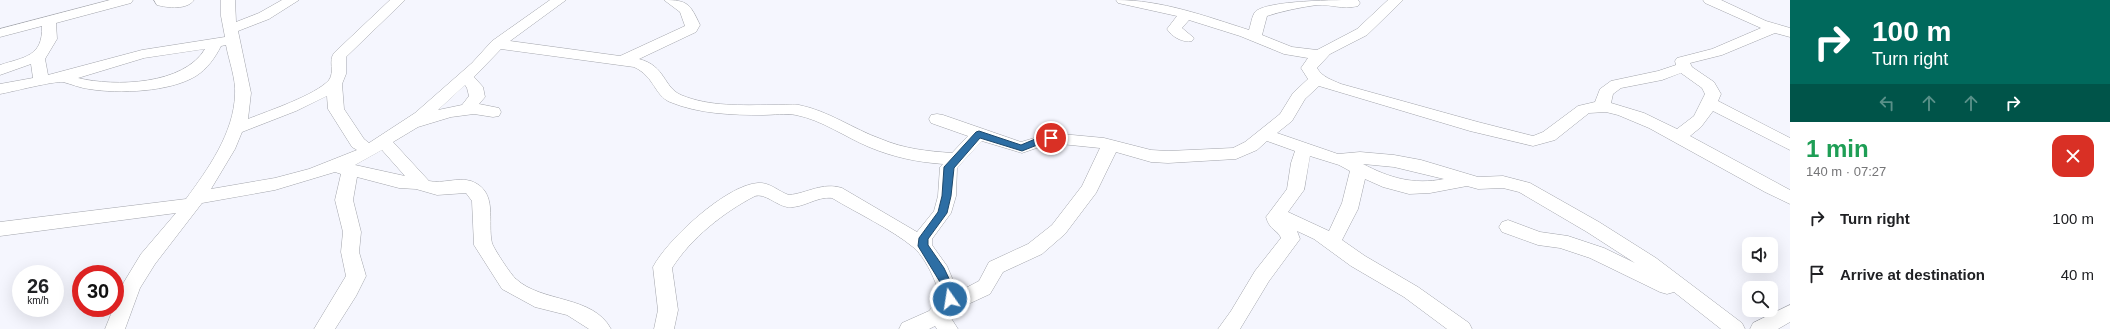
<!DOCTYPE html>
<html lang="en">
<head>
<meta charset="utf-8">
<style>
  body { margin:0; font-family:Arial,sans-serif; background:#f6f6f6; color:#202124; height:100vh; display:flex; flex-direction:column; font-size:15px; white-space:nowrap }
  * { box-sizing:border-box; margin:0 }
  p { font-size:13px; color:#757577 }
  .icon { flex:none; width:22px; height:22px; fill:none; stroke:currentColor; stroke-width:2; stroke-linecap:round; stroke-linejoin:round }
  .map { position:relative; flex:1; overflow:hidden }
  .details { display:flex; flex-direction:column; background:#fff; width:320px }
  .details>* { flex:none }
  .top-card { background:#00695c; color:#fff; overflow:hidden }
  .fabs { position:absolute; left:1742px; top:237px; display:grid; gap:8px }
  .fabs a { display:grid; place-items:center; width:36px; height:36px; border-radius:8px; background:#fff; box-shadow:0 4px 16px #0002; font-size:20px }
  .speed { position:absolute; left:12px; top:265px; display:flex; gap:8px; font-size:20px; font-weight:700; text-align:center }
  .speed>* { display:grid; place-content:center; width:52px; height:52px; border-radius:50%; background:#fff; box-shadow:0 4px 16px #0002; line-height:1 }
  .speed small { font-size:10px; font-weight:400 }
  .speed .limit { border:6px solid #d22; background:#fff; color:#111 }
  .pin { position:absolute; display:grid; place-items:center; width:34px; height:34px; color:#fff; margin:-17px; border:2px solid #fff; border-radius:50%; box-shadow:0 1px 4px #0007 }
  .me { position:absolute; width:44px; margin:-22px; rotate:347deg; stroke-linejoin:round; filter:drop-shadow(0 0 3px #0008) }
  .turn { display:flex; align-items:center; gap:14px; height:84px; padding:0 16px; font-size:18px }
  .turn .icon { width:52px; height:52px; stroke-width:2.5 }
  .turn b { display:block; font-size:28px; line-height:34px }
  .lanes { display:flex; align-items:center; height:38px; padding:0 16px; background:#0003; justify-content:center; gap:20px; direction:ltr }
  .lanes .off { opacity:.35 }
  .round { display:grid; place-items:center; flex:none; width:42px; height:42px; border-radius:12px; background:#f6f6f6 }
  .overview { display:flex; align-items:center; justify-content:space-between; height:68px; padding:0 16px }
  h1 { font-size:24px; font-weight:700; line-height:30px; color:#1e9e55 }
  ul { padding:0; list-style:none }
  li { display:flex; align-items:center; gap:12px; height:56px; padding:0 16px }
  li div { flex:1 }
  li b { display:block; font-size:15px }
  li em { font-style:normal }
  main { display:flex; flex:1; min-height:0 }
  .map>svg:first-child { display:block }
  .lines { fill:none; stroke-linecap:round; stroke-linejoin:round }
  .street-casing { stroke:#a2a4ab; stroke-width:1 }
  .street { fill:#fff; fill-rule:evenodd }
  .route { fill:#2d6ea4; stroke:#1d486b }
</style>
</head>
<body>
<main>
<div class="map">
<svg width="1790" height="329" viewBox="0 0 1790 329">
  <rect width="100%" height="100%" fill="#f5f6fe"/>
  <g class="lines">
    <defs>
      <g id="street">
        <path d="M110 0H133L131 3 56 23 57 39 45 59 48 75 142 50 225 37 221 16V0H235L236 22 259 13 282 0H299L269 19 238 31 251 93 248 119C268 111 316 95 329 80 335 72 328 61 334 53L390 0H405L346 57V74L342 84 344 109 364 139 369 143 415 113 472 63 492 41 550 0H566L510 41 620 56 685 26 680 12 664 0C688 0 690 4 700 25L696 32 639 59C666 66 663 87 681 95 710 107 742 105 772 105 781 105 791 104 799 105 829 111 853 129 881 139 905 149 926 151 952 153L968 136 931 123 929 119 931 115 937 114 943 115 1021 142 1051 133 1104 138 1151 150 1168 151 1233 148 1245 142 1280 114 1293 93 1308 79 1301 68 1308 58 1284 54 1240 36 1189 20 1182 28 1194 38 1192 41C1183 43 1172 37 1167 29L1177 16 1118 3 1116 0C1162 0 1205 16 1249 30 1251 24 1252 16 1255 12 1266 0 1340 0 1358 0L1360 3 1358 6C1342 10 1331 4 1317 5 1302 7 1282 11 1267 16L1262 35 1292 47 1317 50 1357 29 1388 0H1403L1367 35 1330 54 1317 68C1322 77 1332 80 1341 84L1478 122 1533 136 1543 132 1578 106 1595 102 1600 89 1611 81 1658 71 1676 65 1675 61 1677 58 1712 49 1761 28 1705 3 1703 0H1721L1766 21 1790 28V37L1775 33 1722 55 1690 63 1692 67 1714 82 1721 94 1718 101 1790 138V150L1713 111 1701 127 1690 136 1790 190V204L1765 192 1649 128 1618 115 1606 112 1589 113 1555 140 1533 146 1470 131 1319 86 1305 99 1292 121 1277 133 1338 154 1360 152 1394 155 1421 160 1478 177 1503 176 1530 183 1599 222 1656 258 1742 323 1745 329H1721L1674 292 1667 294 1660 292 1590 258 1560 248 1538 245 1502 232 1499 227 1502 222 1508 220 1540 232 1568 236 1604 248 1635 263 1587 232 1519 192 1503 188 1478 189 1467 186 1430 193 1409 194 1383 187 1365 179 1358 209 1342 240 1365 256 1418 287 1469 323 1472 329H1447L1404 297 1351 266 1314 239 1297 231 1300 239 1269 281 1240 329H1218L1231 311 1255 271 1281 238C1278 230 1270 231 1266 217L1287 189 1291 163 1295 151 1267 141 1257 150 1236 159 1168 163 1151 162 1116 152 1096 193 1065 234 1042 254 1003 272 990 294 951 312 949 315 958 329H937L935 326 929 329H899L902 323 929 311 940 298C938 284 924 255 913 247 891 229 857 213 832 198 816 196 803 209 787 207 776 205 765 193 755 196 724 212 691 238 672 268L678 310 674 329H654L658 310 653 267C667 240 726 185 758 183 770 182 779 192 789 195 808 193 822 182 842 188L917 232 934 211 938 196 940 167 943 164C916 162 893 157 869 147 845 137 822 120 796 115 786 113 773 115 763 115 732 115 699 114 670 102 654 95 655 77 634 67L501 49 474 77 483 87 485 97 479 104 499 108 501 112 499 116 493 117 474 114 451 117 418 127 393 142 429 181C442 184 458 177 471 181 499 191 487 222 492 243 494 249 511 275 516 279 542 303 593 295 611 329H589L567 315 535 307 502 289 474 245 472 201 466 193 437 195 416 189 399 188 357 177 353 200 361 232 359 252 366 276 356 296 335 329H314L346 276 341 252 343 232 335 200 341 174 335 172 275 190 202 203 155 264 140 288 125 329H105L124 282 141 254 176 213 0 236V222L186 199C208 169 234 133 235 94 236 79 229 61 226 45L221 46C215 58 207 69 196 76 170 92 119 94 89 89 80 88 71 84 63 82 54 81 11 92 0 94V84L33 78 31 64 0 75V65C24 57 43 57 42 26L0 37V29ZM205 49C184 85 115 87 78 78L144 58ZM1681 73 1702 88 1705 94 1694 116 1677 129 1644 113 1611 103 1613 94 1621 88 1662 80ZM465 85 467 88 469 96 462 105 438 110ZM327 96 328 109 352 147 357 150 309 169 275 178 211 189 235 149 242 132 296 111ZM982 141 1022 153 1051 143 1100 148 1082 186 1052 225 1028 244 989 262 979 281 958 292 947 266 932 245V239L951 213 956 196 957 168ZM382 150 405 176 355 165ZM1310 156 1339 165 1350 171 1342 203 1329 231 1288 212 1304 190ZM1363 164 1394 167 1444 179C1413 185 1390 178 1363 164Z"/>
        <path d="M154 0H194C187 10 168 8 157 5Z"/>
        <path d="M1790 305V322L1778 329H1750L1753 323Z"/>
      </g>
    </defs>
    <use href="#street" class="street-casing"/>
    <use href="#street" class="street"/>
  </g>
  <path class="route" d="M979 131 1021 145 1040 137 1051 135 1055 138 1022 151 980 138 954 168 951 196 947 213 928 239V245L944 268 953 287 955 299 950 303 944 299 943 287 918 246 919 238 938 212 942 196 944 167 976 132Z"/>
</svg>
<div class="fabs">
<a><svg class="icon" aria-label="sound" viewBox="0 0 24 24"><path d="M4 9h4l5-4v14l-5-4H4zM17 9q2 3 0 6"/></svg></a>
<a><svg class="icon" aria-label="search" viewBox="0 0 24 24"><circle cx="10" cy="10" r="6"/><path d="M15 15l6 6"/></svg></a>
</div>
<div class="speed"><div>26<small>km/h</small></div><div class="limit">30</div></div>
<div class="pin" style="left:1051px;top:138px;background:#d93025"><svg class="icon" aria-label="arrive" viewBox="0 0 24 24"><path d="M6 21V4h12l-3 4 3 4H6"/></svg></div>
<svg class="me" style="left:950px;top:299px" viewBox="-20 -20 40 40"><circle r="17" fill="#2d6ea4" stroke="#fff" stroke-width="3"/><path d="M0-11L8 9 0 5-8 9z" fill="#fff"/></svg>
</div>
<section class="details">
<div class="top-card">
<div class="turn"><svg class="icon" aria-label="right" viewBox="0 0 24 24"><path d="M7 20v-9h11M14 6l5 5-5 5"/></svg><div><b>100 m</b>Turn right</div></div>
<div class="lanes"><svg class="icon off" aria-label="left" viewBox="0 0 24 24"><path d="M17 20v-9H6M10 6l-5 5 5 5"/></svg><svg class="icon off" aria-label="ahead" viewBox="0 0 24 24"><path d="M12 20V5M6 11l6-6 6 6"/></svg><svg class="icon off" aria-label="ahead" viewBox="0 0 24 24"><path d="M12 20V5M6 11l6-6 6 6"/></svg><svg class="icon" aria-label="right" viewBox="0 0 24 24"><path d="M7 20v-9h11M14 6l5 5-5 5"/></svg></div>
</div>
<div class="overview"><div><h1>1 min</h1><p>140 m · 07:27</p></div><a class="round" style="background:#d93025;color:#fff"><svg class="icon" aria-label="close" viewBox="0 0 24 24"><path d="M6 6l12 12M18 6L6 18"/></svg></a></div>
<ul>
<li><svg class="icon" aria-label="right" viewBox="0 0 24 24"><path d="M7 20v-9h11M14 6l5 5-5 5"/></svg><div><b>Turn right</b></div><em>100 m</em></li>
<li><svg class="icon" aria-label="arrive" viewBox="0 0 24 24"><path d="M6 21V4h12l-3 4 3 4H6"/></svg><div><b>Arrive at destination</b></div><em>40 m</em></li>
</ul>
</section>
</main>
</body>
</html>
